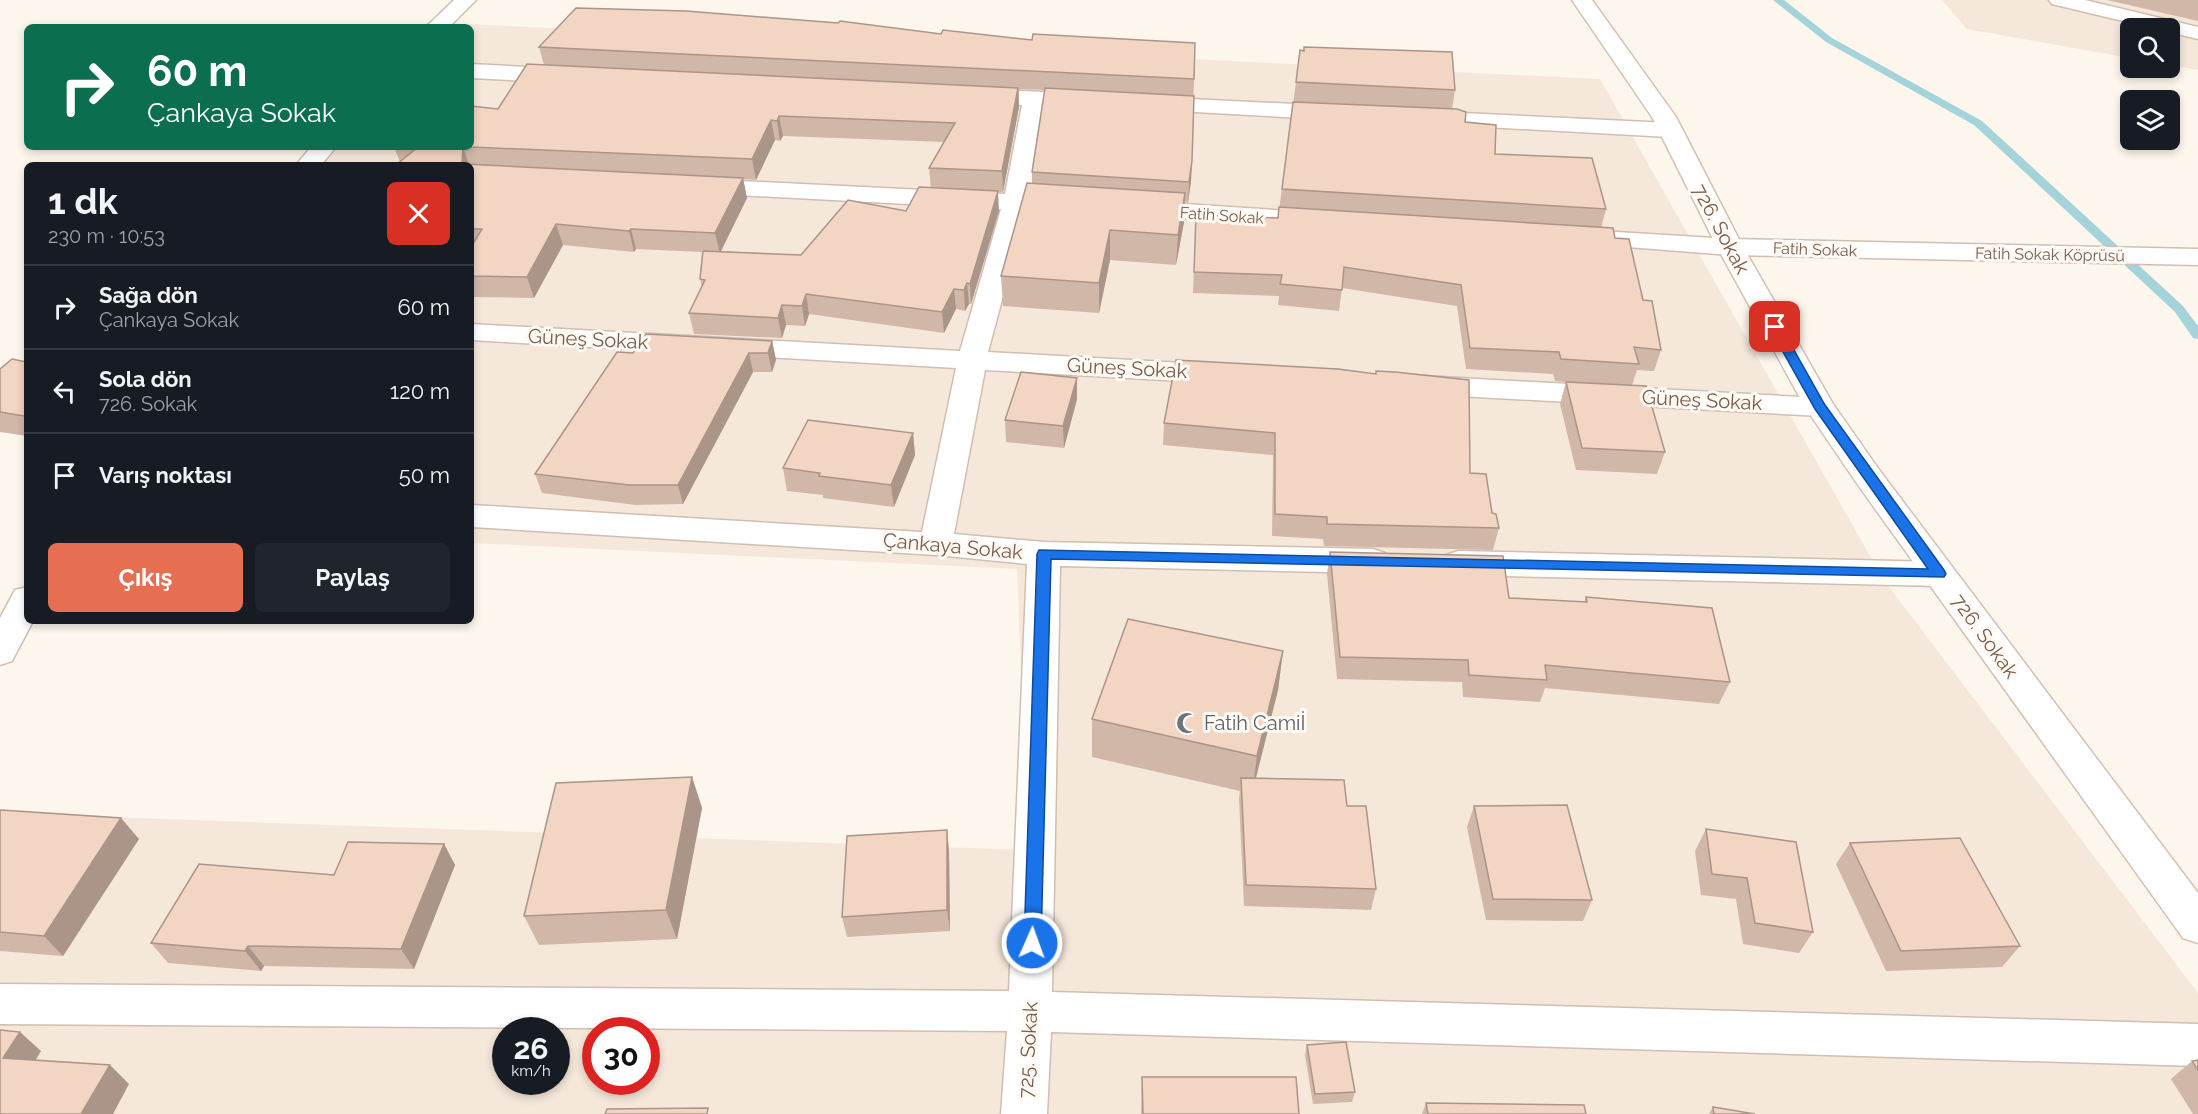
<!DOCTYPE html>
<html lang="tr">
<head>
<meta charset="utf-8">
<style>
  body { margin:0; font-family:Raleway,sans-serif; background:#20242c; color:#f1f3f6; height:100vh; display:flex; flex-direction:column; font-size:22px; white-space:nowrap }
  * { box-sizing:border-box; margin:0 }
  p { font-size:20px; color:#9ea1a6 }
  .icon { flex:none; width:33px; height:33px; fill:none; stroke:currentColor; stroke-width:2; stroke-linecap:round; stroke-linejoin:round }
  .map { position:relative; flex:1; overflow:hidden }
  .side { position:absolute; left:24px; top:162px; width:450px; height:462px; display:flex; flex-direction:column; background:#171b24; border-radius:9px; box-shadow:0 3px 9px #0003 }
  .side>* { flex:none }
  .hud { position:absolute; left:24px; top:24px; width:450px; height:126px; border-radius:9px; box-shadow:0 3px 9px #0003; background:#0b6e4f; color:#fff; overflow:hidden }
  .tools { position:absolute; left:2120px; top:18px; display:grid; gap:12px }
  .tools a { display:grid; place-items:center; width:60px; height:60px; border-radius:9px; background:#171b24; box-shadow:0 3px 9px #0003; font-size:30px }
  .speed { position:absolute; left:492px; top:1017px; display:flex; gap:12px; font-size:30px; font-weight:700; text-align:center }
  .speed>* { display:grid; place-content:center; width:78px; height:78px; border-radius:50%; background:#171b24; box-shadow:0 3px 9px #0003; line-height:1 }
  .speed small { font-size:15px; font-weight:400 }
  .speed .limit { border:9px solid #d22; background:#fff; color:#111 }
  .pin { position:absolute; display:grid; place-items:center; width:51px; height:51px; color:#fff; margin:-26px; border-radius:12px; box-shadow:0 3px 9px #0006 }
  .me { position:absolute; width:66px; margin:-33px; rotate:2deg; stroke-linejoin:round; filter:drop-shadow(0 0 4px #0008) }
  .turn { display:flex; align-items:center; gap:21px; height:126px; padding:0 24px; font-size:27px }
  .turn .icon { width:78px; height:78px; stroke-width:2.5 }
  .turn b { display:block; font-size:42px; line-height:51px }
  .round { display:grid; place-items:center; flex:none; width:63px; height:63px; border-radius:9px; background:#20242c }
  .headline { display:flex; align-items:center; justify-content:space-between; height:102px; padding:0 24px }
  h1 { font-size:36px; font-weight:700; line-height:45px }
  .button { display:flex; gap:12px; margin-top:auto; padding:12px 24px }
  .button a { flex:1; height:69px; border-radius:9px; background:#e76f51; color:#fff; font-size:24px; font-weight:700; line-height:69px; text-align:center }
  .button a+a { background:#20242c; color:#f1f3f6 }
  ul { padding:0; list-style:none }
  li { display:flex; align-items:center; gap:18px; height:84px; padding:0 24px; border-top:2px solid #363941 }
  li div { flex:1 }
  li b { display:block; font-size:22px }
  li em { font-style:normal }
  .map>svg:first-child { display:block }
  .residential { fill:#f5e8da; fill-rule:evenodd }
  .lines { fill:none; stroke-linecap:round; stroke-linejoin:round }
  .stream { fill:#a5d3da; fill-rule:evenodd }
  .street-casing { stroke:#d1beb0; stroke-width:3 }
  .secondary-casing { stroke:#d6c0b0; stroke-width:3 }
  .street { fill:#fff; fill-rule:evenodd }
  .secondary { fill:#fff; fill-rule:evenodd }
  .wall { fill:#d1b7a8; fill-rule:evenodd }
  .shaded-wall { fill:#aa9588 }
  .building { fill:#f3d5c3; stroke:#aa9588; stroke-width:1.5 }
  .route { fill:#1a73e8; stroke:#114b97; stroke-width:1.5 }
  .labels { text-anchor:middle; stroke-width:6; stroke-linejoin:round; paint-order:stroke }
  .far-street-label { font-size:16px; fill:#7a5c4d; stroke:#fffaf3 }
  .street-label { font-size:20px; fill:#7a5c4d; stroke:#fffaf3 }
  .worship-label { font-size:20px; fill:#5b616d; stroke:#fffaf3; text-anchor:start }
</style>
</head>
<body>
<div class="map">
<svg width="2198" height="1114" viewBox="0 0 2198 1114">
  <rect width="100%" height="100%" fill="#fdf6ec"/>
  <g class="residential">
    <path d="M1942 0H2198V70L2169 65V28H2130V58L1967 29Z"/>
    <path d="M428 22 1600 79 1883 579 2198 993V1114H0V813L1028 850 1017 569 471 543V165H315L330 147H471V27H424ZM506 1030H556V1082H506ZM596 1030H646V1082H596Z"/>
  </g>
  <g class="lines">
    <path class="stream" d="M1773 0H1784L1832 38 1982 121 2183 306 2198 326V339L2193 338 2175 312 1974 125 1826 42Z"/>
    <defs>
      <g id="street">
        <path d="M454 0H476L449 27H426Z"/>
        <path d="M2049 0H2085L2198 27V39L2169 32V28H2152L2052 4Z"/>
        <path d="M471 64 564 69 572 71 575 76 572 81 564 83 471 78Z"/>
        <path d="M975 89 1089 94 1097 96 1100 101 1097 106 1089 108 1044 106 1030 196 1076 200 1080 205 1076 210 1067 213 1026 210 988 352 1219 365 1229 368 1233 374 1229 380 1219 383 985 370 954 534 1044 542 1373 549 1385 553 1390 561 1385 569 1373 573 1060 566 1052 992 2198 1024V1066L1051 1032 1047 1114H1001L1007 1031 0 1024V984L1009 991 1027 564 936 555 471 527V505L922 532 956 368 471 340V324L960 351 1001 209 699 193 690 191 687 186 690 181 699 179 1005 194 1022 105 967 101 964 96 967 91Z"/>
        <path d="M1149 97 1337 106 1345 108 1349 113 1345 118 1337 120 1141 109 1138 104 1141 99Z"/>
        <path d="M1422 111 1669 123 1677 125 1681 130 1677 135 1669 137 1414 123 1410 118 1414 113Z"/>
        <path d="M311 147H336L321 165H296Z"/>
        <path d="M1139 201 1321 213 1330 216 1334 221 1330 226 1321 229 1130 214 1126 209 1130 204Z"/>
        <path d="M1585 230 1730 239 2198 249V265L1730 255 1576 243 1572 238 1576 233Z"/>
        <path d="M1423 376 1820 398 1830 400 1835 407 1830 414 1820 416 1423 394 1413 391 1408 385 1413 379Z"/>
        <path d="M1458 551 1939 562 1951 566 1956 574 1951 582 1939 586 1458 575 1446 571 1441 563 1446 555Z"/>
        <path d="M27 587V621H33L12 661 0 665V618L15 590Z"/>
      </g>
      <path id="secondary" d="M1572 0H1592L1676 117 1743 247 1833 404 1880 471 2198 893V943L2183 938 1858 485 1805 407 1717 247 1652 117Z"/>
    </defs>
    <use href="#street" class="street-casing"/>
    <use href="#secondary" class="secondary-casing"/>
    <use href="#street" class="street"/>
    <use href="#secondary" class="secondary"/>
  </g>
  <g class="wall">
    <path d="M2107 0H2198V21Z"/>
    <path d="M539 47 1194 79 1191 181 1188 203 1185 202 1184 222 1176 265 1110 260 1099 313 1003 306 1001 276 1032 183V172L1045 90 1019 89V107L1003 192 986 191 999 211 971 304H969L965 311 956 309 944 333 809 314 805 326 786 325 782 338 694 334 689 313 702 287 700 279 702 252 636 249 634 252 563 245 534 298 471 297V165L400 162 394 147H471L498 109 544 65ZM783 136 944 142 929 168 931 188 906 211 801 255 721 251 747 198 743 179 756 180 775 140 780 141Z"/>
    <path d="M1304 47 1455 90 1452 109 1495 154 1606 209 1601 228 1615 238 1643 300 1661 350 1654 371 1637 370 1632 385 1665 452 1657 474 1576 470 1560 404 1566 382 1555 381 1553 374 1466 369 1457 306 1342 288 1339 311 1278 305 1279 296 1193 293 1196 215 1278 218 1296 82Z"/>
    <path d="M772 341 776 360 772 372H753L683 504 635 505 542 493 535 474 633 353Z"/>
    <path d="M1176 360 1470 473 1492 513 1499 528 1493 550 1324 546 1323 539 1272 536 1273 455 1163 445 1164 423Z"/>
    <path d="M27 362V436L0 432V369Z"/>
    <path d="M1077 378V399L1064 448 1006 442 1005 420Z"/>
    <path d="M913 433 915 455 894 507 823 498V495L787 491 783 468Z"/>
    <path d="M1330 552 1509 598 1584 602 1586 597 1730 682 1719 704 1545 688 1540 702 1463 697 1462 682 1337 679 1327 574Z"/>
    <path d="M1283 651 1278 690 1256 778 1347 806 1376 889 1371 910 1244 906 1239 799 1240 791 1092 757V719Z"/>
    <path d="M692 777 702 808 677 939 539 945 524 916Z"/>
    <path d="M1474 806 1592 900 1583 921 1486 920 1467 827Z"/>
    <path d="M0 811 139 839 63 956 0 951Z"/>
    <path d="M1706 829 1813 932 1799 953 1743 944 1736 899 1701 895 1695 851Z"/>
    <path d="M947 830 949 851 950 931 847 937 842 917Z"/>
    <path d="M1850 843 2020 946 2002 967 1886 971 1836 864Z"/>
    <path d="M444 844 455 865 414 969 264 966 261 971 168 963 151 943 334 875Z"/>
    <path d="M1307 1045 1355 1092 1352 1102 1313 1104 1305 1055Z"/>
    <path d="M2198 1060V1114H2193L2171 1079 2192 1061Z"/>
    <path d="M1142 1077 1299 1114H1141Z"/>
    <path d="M1426 1103 1586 1114H1422Z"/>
    <path d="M1713 1107 1755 1114H1709Z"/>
  </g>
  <g class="shaded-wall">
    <path d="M1018 88 1019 107 1003 192 1002 171Z"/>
    <path d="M779 116 783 136 780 141 777 121Z"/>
    <path d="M771 120 775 140 756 180 752 159Z"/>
    <path d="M463 147 469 165H463L462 162Z"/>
    <path d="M1192 161 1191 181 1188 203 1189 182Z"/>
    <path d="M743 178 747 198 720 253 715 233Z"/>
    <path d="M998 191 999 211 971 304 970 284Z"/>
    <path d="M1185 193 1184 222 1176 265 1178 235Z"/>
    <path d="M556 224 563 245 534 298 527 277Z"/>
    <path d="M631 229 636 249 634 252 629 231Z"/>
    <path d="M1110 230V260L1099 313V283Z"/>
    <path d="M967 283 969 304 965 311 964 290Z"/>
    <path d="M954 289 956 309 944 333 942 312Z"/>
    <path d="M806 294 809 314 805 326 802 306Z"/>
    <path d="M782 305 786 325 782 338 778 318Z"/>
    <path d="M772 341 776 360 772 372 768 353Z"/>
    <path d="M749 353 753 372 683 504 678 485Z"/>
    <path d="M1077 378V399L1064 448 1063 426Z"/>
    <path d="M913 433 915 455 894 507 891 485Z"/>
    <path d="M1283 651 1278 690 1252 793 1257 756Z"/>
    <path d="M692 777 702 808 677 939 666 910Z"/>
    <path d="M121 818 139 839 63 956 44 936Z"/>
    <path d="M947 830 949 851 950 931 947 910Z"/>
    <path d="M444 844 455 865 414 969 401 949Z"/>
    <path d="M248 946 264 966 261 971 245 951Z"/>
    <path d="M20 1032 41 1051 25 1078 3 1058Z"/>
    <path d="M110 1065 129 1084 113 1114H81Z"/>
  </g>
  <g class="building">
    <path d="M576 8 686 11 838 23 840 21 941 34 943 30 1032 40 1033 34 1195 43 1194 79 539 47Z"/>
    <path d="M1304 47 1452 52 1455 90 1296 82 1300 50 1304 51Z"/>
    <path d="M527 64 1018 88 1002 171 929 168 955 123 779 116 777 121 771 120 752 159 471 147V106L498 109Z"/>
    <path d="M1045 88 1194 96 1192 161 1189 182 1032 172Z"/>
    <path d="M1293 102 1457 109 1466 112 1465 122 1496 125 1495 154 1592 158 1606 209 1282 189Z"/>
    <path d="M418 147H463L462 162 464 164 743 178 715 233 631 229 629 231 556 224 527 277 471 276V247L482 229H471V165H396Z"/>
    <path d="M1027 183 1185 193 1178 235 1110 230 1099 283 1001 276Z"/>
    <path d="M919 187 998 191 970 284 967 283 964 290 954 289 942 312 806 294 802 306 782 305 778 318 689 313 705 280 700 279 703 251 801 255 848 200 906 211Z"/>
    <path d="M1279 207 1613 228 1615 238 1629 239 1643 300 1652 301 1661 350 1634 347 1639 364 1561 359 1559 352 1470 348 1461 285 1344 267 1342 290 1280 284 1282 275 1194 272 1196 215 1278 218Z"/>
    <path d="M646 334 772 341 768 353H749L678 485H629L535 474 617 352 633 353Z"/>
    <path d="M12 359 27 362V413L24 416 0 412V369Z"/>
    <path d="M1176 360 1338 369 1376 374V371L1395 372 1469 380 1470 473 1486 474 1492 513 1496 514 1499 528 1327 524V517L1275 514V433L1164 423Z"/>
    <path d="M1021 372 1077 378 1063 426 1005 420Z"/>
    <path d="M1566 382 1646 386 1665 452 1582 448Z"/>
    <path d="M808 420 913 433 891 485 819 476 820 473 783 468Z"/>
    <path d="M1330 552 1503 556 1509 598 1587 602 1586 597 1712 608 1730 682 1545 665 1547 680 1469 675 1468 660 1340 657Z"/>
    <path d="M1128 619 1283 651 1257 756 1092 719Z"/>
    <path d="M692 777 666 910 524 916 556 783Z"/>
    <path d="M1241 778 1344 780 1347 806H1366L1376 889 1246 885Z"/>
    <path d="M1567 805 1592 900 1493 899 1474 806Z"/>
    <path d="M1 810 121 818 44 936 0 932V811Z"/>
    <path d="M1706 829 1796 842 1813 932 1755 923 1747 878 1712 874Z"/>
    <path d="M947 830V910L842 917 847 836Z"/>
    <path d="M1960 838 2020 946 1901 951 1850 843Z"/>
    <path d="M348 842 444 844 401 949 248 946 245 951 151 943 199 864 334 875Z"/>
    <path d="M0 1030 20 1032 3 1058 110 1065 81 1114H0Z"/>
    <path d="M1346 1042 1355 1092 1315 1094 1307 1045Z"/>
    <path d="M2198 1060V1070L2192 1061Z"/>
    <path d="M1142 1077H1296L1299 1114H1143Z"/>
    <path d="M1426 1103 1584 1105 1586 1114H1428Z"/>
    <path d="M1713 1107 1755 1114H1714Z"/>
    <path d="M708 1108 707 1114H605L607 1109Z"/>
  </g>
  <path class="route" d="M1775 323 1781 327 1825 405 1944 570 1946 574 1944 577 1051 559 1041 943 1038 948 1032 950 1026 948 1024 943 1037 554 1039 550 1928 569 1815 409 1769 327Z"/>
  <defs>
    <symbol id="mosque-bare" viewBox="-9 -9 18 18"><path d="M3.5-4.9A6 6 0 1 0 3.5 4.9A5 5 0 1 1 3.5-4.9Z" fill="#6b7280" stroke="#fffaf3" stroke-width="2.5" paint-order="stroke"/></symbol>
  </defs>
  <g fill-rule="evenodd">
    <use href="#mosque-bare" x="1172" y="708" width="30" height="30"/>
  </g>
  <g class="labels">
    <g class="far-street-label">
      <text transform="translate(1222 215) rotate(4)" y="6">Fatih Sokak</text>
      <text transform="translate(1815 249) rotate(2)" y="6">Fatih Sokak</text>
      <text transform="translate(2050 254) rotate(1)" y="6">Fatih Sokak Köprüsü</text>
    </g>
    <g class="street-label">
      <text transform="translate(1721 229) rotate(62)" y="7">726. Sokak</text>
      <text transform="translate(588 339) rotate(3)" y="7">Güneş Sokak</text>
      <text transform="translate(1127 368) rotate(3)" y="7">Güneş Sokak</text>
      <text transform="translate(1702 400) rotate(3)" y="7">Güneş Sokak</text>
      <text transform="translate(953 546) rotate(5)" y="7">Çankaya Sokak</text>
      <text transform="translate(1985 636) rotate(54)" y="7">726. Sokak</text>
      <text transform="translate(1028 1050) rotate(-87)" y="7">725. Sokak</text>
    </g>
    <g class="worship-label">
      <text x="1204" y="730">Fatih Camiİ</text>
    </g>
  </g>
</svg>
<div class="tools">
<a><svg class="icon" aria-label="search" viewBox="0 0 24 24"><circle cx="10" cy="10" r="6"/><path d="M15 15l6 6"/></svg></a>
<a><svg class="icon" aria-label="layers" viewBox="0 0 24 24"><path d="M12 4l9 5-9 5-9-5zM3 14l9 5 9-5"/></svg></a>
</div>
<div class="speed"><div>26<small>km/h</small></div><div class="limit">30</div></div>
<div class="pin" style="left:1775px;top:327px;background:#d93025"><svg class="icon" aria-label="arrive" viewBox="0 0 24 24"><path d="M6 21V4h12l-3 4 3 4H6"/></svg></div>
<svg class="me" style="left:1032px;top:943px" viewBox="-20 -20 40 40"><circle r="17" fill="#1a73e8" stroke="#fff" stroke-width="3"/><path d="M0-11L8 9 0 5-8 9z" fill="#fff"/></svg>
<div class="hud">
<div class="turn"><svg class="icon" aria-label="right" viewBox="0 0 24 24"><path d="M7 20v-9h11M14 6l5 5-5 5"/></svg><div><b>60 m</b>Çankaya Sokak</div></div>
</div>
<section class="side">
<div class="headline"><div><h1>1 dk</h1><p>230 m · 10:53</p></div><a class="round" style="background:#d93025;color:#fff"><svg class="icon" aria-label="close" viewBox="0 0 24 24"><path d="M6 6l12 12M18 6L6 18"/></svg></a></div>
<ul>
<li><svg class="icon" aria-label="right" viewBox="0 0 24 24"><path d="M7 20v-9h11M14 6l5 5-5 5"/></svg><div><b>Sağa dön</b><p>Çankaya Sokak</p></div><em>60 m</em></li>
<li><svg class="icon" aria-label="left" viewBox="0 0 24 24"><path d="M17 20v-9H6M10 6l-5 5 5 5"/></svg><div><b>Sola dön</b><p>726. Sokak</p></div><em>120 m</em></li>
<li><svg class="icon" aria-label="arrive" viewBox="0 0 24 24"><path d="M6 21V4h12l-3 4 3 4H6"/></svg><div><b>Varış noktası</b></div><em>50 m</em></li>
</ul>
<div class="button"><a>Çıkış</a><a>Paylaş</a></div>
</section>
</div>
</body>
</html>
